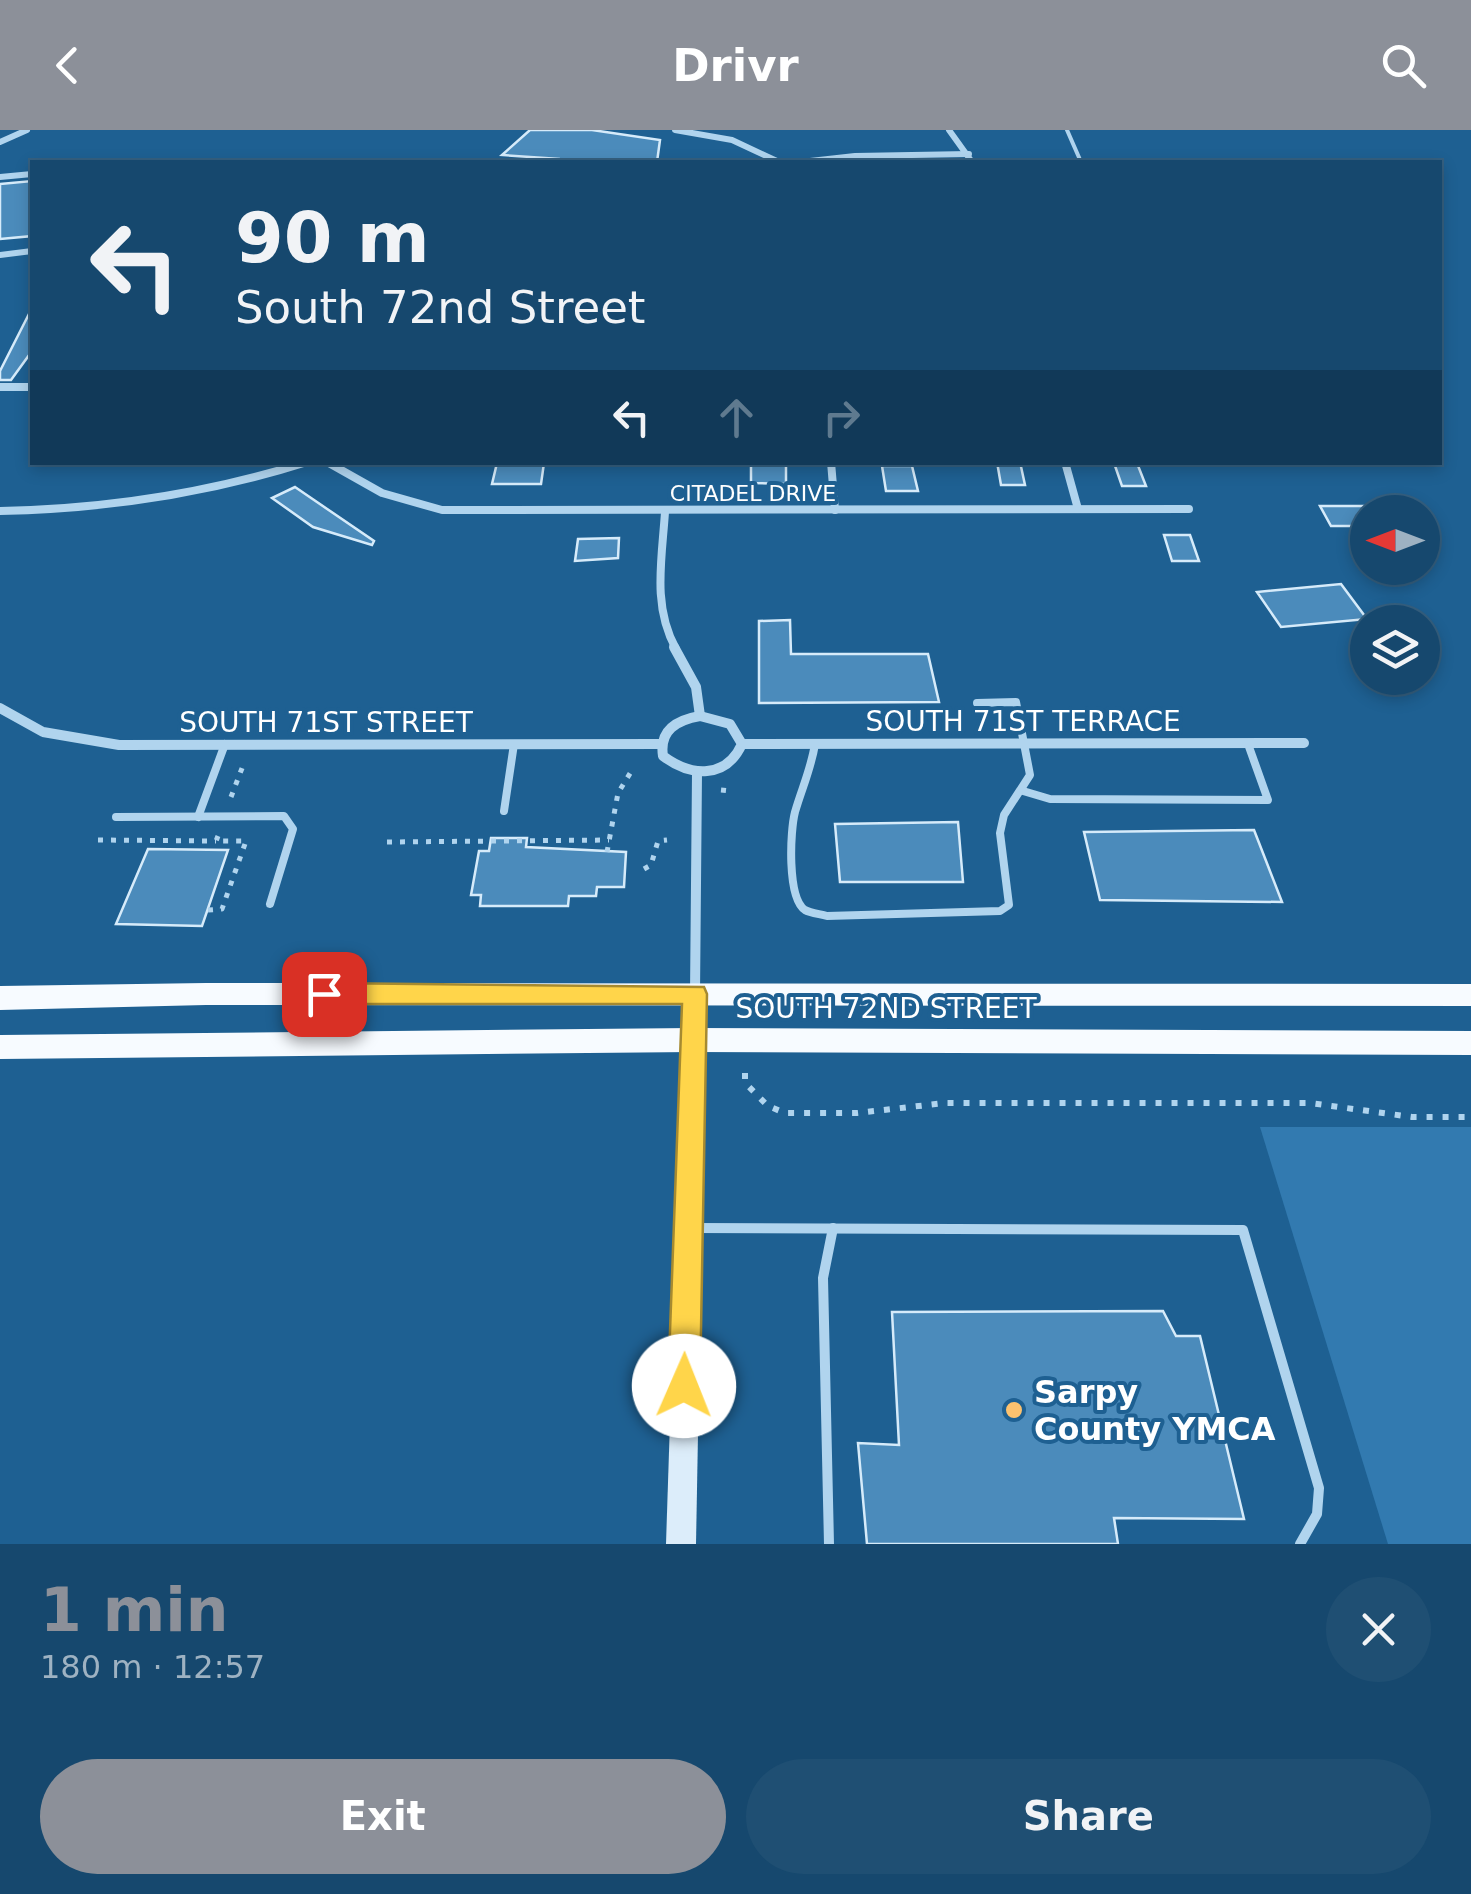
<!DOCTYPE html>
<html lang="en">
<head>
<meta charset="utf-8">
<style>
  body { margin:0; font-family:"DejaVu Sans",sans-serif; background:#1f4f73; color:#f1f3f6; height:100vh; display:flex; flex-direction:column; font-size:38px; white-space:nowrap }
  * { box-sizing:border-box; margin:0 }
  p { font-size:32px; color:#9eb2c2 }
  .icon { flex:none; width:55px; height:55px; fill:none; stroke:currentColor; stroke-width:2; stroke-linecap:round; stroke-linejoin:round }
  .map { position:relative; height:1414px; overflow:hidden }
  .sheet { display:flex; flex-direction:column; background:#16486e; flex:1 }
  .sheet>* { flex:none }
  .banner { position:absolute; left:30px; top:30px; width:1412px; height:305px; border-radius:0px; box-shadow:0 5px 15px #0003,0 0 0 2px #356081; background:#16486e; color:#f1f3f6; overflow:hidden }
  .needle { width:65px; rotate:270deg }
  .controls { position:absolute; left:1350px; top:365px; display:grid; gap:20px }
  .controls a { display:grid; place-items:center; width:90px; height:90px; border-radius:50%; background:#16486e; box-shadow:0 5px 15px #0003,0 0 0 2px #356081; font-size:50px }
  .pin { position:absolute; display:grid; place-items:center; width:85px; height:85px; color:#fff; margin:-42px; border-radius:20px; box-shadow:0 5px 15px #0006 }
  .me { position:absolute; width:110px; margin:-55px; rotate:1deg; stroke-linejoin:round; filter:drop-shadow(0 0 8px #0008) }
  .turn { display:flex; align-items:center; gap:35px; height:210px; padding:0 40px; font-size:45px }
  .turn .icon { width:130px; height:130px; stroke-width:2.5 }
  .turn b { display:block; font-size:70px; line-height:85px }
  .lanes { display:flex; align-items:center; height:95px; padding:0 40px; background:#0003; justify-content:center; gap:50px; direction:ltr }
  .lanes .off { opacity:.35 }
  .round { display:grid; place-items:center; flex:none; width:105px; height:105px; border-radius:52px; background:#1f4f73 }
  .head { display:flex; align-items:center; justify-content:space-between; height:170px; padding:0 40px }
  h1 { font-size:60px; font-weight:700; line-height:75px; color:#8c9099 }
  .cta { display:flex; gap:20px; margin-top:auto; padding:20px 40px }
  .cta a { flex:1; height:115px; border-radius:60px; background:#8c9099; color:#fff; font-size:40px; font-weight:700; line-height:115px; text-align:center }
  .cta a+a { background:#1f4f73; color:#f1f3f6 }
  header { display:flex; justify-content:space-between; align-items:center; height:130px; padding:0 40px; background:#8c9099; color:#fff; font-size:45px; font-weight:700 }
  .map>svg:first-child { display:block }
  .green { fill:#327ab0 }
  .building { fill:#4b8bbb; stroke:#d6ebfa; stroke-width:2.5 }
  .lines { fill:none; stroke-linecap:round; stroke-linejoin:round }
  .path-far1 { stroke:#b0d4ee; stroke-width:5; stroke-dasharray:5 8; stroke-linecap:butt }
  .path { stroke:#b0d4ee; stroke-width:6; stroke-dasharray:6 10; stroke-linecap:butt }
  .service-far2 { stroke:#b0d4ee; stroke-width:4 }
  .service-far1 { stroke:#b0d4ee; stroke-width:8 }
  .service { stroke:#b0d4ee; stroke-width:10 }
  .minor-far2 { stroke:#b0d4ee; stroke-width:6 }
  .minor-far1 { stroke:#b0d4ee; stroke-width:8 }
  .minor { stroke:#b0d4ee; stroke-width:10 }
  .secondary { fill:#dcedfa; fill-rule:evenodd }
  .primary { fill:#f7fbff; fill-rule:evenodd }
  .route { fill:#ffd54a; stroke:#a68a30; stroke-width:2.5 }
  .poi-dot { fill:#fcc26f; stroke:#1e6092; stroke-width:4 }
  .labels { text-anchor:middle; stroke-width:8; stroke-linejoin:round; paint-order:stroke }
  .far-street-label { font-size:22px; fill:#fff; stroke:#1e6092 }
  .street-label { font-size:28px; fill:#fff; stroke:#1e6092 }
  .near-poi-label { font-size:32px; font-weight:bold; fill:#fff; stroke:#1e6092; text-anchor:start }
</style>
</head>
<body>
<header><svg class="icon" aria-label="back" viewBox="0 0 24 24"><path d="M15 5l-7 7 7 7"/></svg>Drivr<svg class="icon" aria-label="search" viewBox="0 0 24 24"><circle cx="10" cy="10" r="6"/><path d="M15 15l6 6"/></svg></header>
<div class="map">
<svg width="1471" height="1414" viewBox="0 0 1471 1414">
  <rect width="100%" height="100%" fill="#1e6092"/>
  <path class="green" d="M1260 997H1471V1414H1388Z"/>
  <g class="building">
    <path d="M530 0H592L660 10 657 32H553L560 29 502 25Z"/>
    <path d="M32 51V106L0 109V54Z"/>
    <path d="M32 178V221L11 250H0V241Z"/>
    <path d="M997 332H1020L1025 355H1001Z"/>
    <path d="M497 333H544L541 354H492Z"/>
    <path d="M751 333 786 334V354L751 353Z"/>
    <path d="M1114 333H1137L1146 356H1122Z"/>
    <path d="M882 336H912L918 361H886Z"/>
    <path d="M295 357 374 411 372 415 313 397 272 368Z"/>
    <path d="M1320 376H1368V396H1331Z"/>
    <path d="M1164 405H1190L1199 431H1172Z"/>
    <path d="M619 408 618 428 575 431 578 409Z"/>
    <path d="M1341 454 1367 489 1281 497 1257 462Z"/>
    <path d="M790 490 791 524H928L939 572 759 573V491Z"/>
    <path d="M958 692 963 752H840L835 694Z"/>
    <path d="M1254 700 1282 772 1100 770 1084 702Z"/>
    <path d="M491 708H527L526 717 626 722 624 757H597L596 766H569L568 776H480L481 765H471L479 721H489Z"/>
    <path d="M148 719 228 720 202 796 116 794Z"/>
    <path d="M1163 1181 1176 1206H1200L1244 1389 1114 1388 1118 1414H867L858 1313 899 1315 892 1182Z"/>
  </g>
  <g class="lines">
    <g class="path-far1">
      <path d="M721 660 731 661"/>
      <path d="M231 667 244 633"/>
      <path d="M98 710 216 711"/>
      <path d="M387 712 609 710"/>
      <path d="M607 722 618 663 634 637"/>
      <path d="M644 739 651 735 658 711 667 710"/>
      <path d="M208 780 222 779 246 711H216L218 706"/>
    </g>
    <path class="path" d="M745 943V953L768 976 785 983H857L945 973H1310L1412 987H1471"/>
    <path class="service-far2" d="M1067 0 1081 32"/>
    <g class="service-far1">
      <path d="M815 614C811 639 802 658 795 682 790 701 787 768 805 780 810 783 820 784 827 786L1000 781 1009 775 1000 703 1004 685 1030 645 1016 572 977 573"/>
      <path d="M1023 661 1050 669 1268 670 1248 614"/>
      <path d="M504 681 514 614"/>
      <path d="M116 687 284 686 293 699 270 774"/>
      <path d="M198 687 225 614"/>
    </g>
    <g class="service">
      <path d="M692 1098 1243 1100 1319 1358 1317 1384 1300 1414"/>
      <path d="M829 1414 823 1148 833 1098"/>
    </g>
    <g class="minor-far2">
      <path d="M675 0 732 10 779 32"/>
      <path d="M949 0 972 32"/>
      <path d="M0 12 27 0"/>
      <path d="M251 32H433"/>
      <path d="M801 32 855 26 969 24"/>
      <path d="M0 47 32 44"/>
      <path d="M0 125 32 121"/>
    </g>
    <g class="minor-far1">
      <path d="M0 257H32"/>
      <path d="M327 332 382 363 442 380 1189 379"/>
      <path d="M831 332 835 380"/>
      <path d="M1065 332 1078 379"/>
      <path d="M0 381C106 379 206 364 307 332"/>
      <path d="M665 382C662 429 652 476 676 519"/>
    </g>
    <g class="minor">
      <path d="M674 517 696 557 700 586"/>
      <path d="M0 578 43 602 119 615 660 614"/>
      <path d="M700 586 730 594 742 614C726 649 691 647 663 626 659 600 677 590 700 586Z"/>
      <path d="M742 614 1304 613"/>
      <path d="M695 864 697 643"/>
    </g>
    <path class="secondary" d="M695 855 703 858 706 864 696 1414H666L684 864 687 858Z"/>
    <g class="primary">
      <path d="M206 853 1471 854V876L206 875 0 880V856Z"/>
      <path d="M693 898 1471 901V925L693 922 0 929V905Z"/>
    </g>
  </g>
  <path class="route" d="M324 853 704 857 707 864 700 1256 695 1267 684 1272 673 1267 668 1256 682 874H324L315 871 311 864 315 856Z"/>
  <circle class="poi-dot" cx="1014" cy="1280" r="10"/>
  <g class="labels">
    <g class="far-street-label">
      <text x="753" y="371">CITADEL DRIVE</text>
    </g>
    <g class="street-label">
      <text x="1023" y="601">SOUTH 71ST TERRACE</text>
      <text x="326" y="602">SOUTH 71ST STREET</text>
      <text x="886" y="888">SOUTH 72ND STREET</text>
    </g>
    <g class="near-poi-label">
      <text x="1034" y="1273">Sarpy<tspan x="1034" dy="37">County YMCA</tspan></text>
    </g>
  </g>
</svg>
<div class="controls">
<a><svg class="needle" viewBox="-14 -14 28 28"><path d="M0-13l5 13h-10z" fill="#e53935"/><path d="M0 13l5-13h-10z" fill="#9eb2c2"/></svg></a>
<a><svg class="icon" aria-label="layers" viewBox="0 0 24 24"><path d="M12 4l9 5-9 5-9-5zM3 14l9 5 9-5"/></svg></a>
</div>
<div class="pin" style="left:324px;top:864px;background:#d93025"><svg class="icon" aria-label="arrive" viewBox="0 0 24 24"><path d="M6 21V4h12l-3 4 3 4H6"/></svg></div>
<svg class="me" style="left:684px;top:1256px" viewBox="-20 -20 40 40"><circle r="19" fill="#fff"/><path d="M0-13L10 11 0 6-10 11z" fill="#ffd54a"/></svg>
<div class="banner">
<div class="turn"><svg class="icon" aria-label="left" viewBox="0 0 24 24"><path d="M17 20v-9H6M10 6l-5 5 5 5"/></svg><div><b>90 m</b>South 72nd Street</div></div>
<div class="lanes"><svg class="icon" aria-label="left" viewBox="0 0 24 24"><path d="M17 20v-9H6M10 6l-5 5 5 5"/></svg><svg class="icon off" aria-label="ahead" viewBox="0 0 24 24"><path d="M12 20V5M6 11l6-6 6 6"/></svg><svg class="icon off" aria-label="right" viewBox="0 0 24 24"><path d="M7 20v-9h11M14 6l5 5-5 5"/></svg></div>
</div>
</div>
<section class="sheet">
<div class="head"><div><h1>1 min</h1><p>180 m · 12:57</p></div><a class="round"><svg class="icon" aria-label="close" viewBox="0 0 24 24"><path d="M6 6l12 12M18 6L6 18"/></svg></a></div>
<div class="cta"><a>Exit</a><a>Share</a></div>
</section>
</body>
</html>
